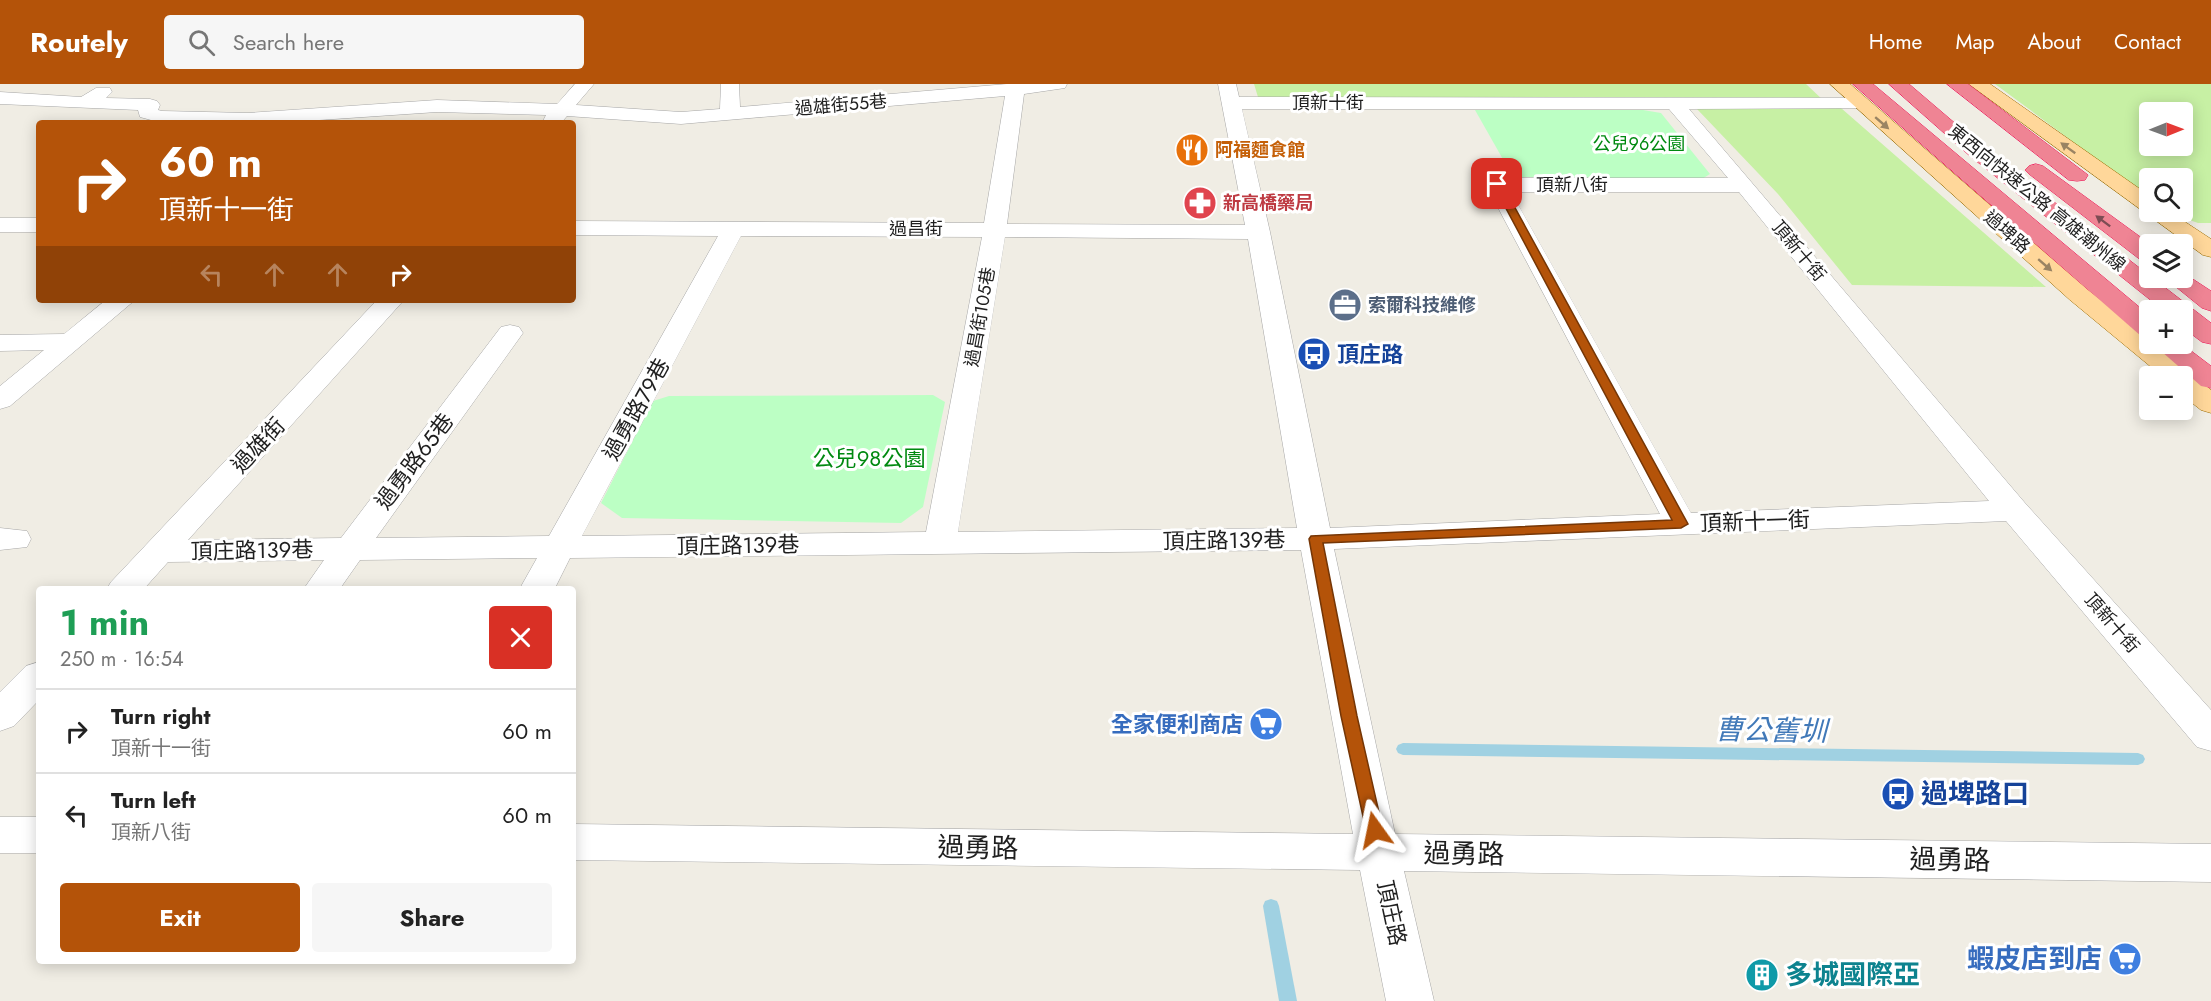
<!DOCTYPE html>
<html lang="en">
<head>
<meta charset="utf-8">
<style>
  body { margin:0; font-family:Jost,"Noto Sans TC",sans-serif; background:#f6f6f6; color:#222; height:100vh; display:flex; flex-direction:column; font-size:22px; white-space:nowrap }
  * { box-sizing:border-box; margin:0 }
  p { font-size:20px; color:#767676 }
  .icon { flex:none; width:33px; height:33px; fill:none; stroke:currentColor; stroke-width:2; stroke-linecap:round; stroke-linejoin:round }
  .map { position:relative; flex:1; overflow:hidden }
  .drawer { position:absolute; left:36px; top:502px; width:540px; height:378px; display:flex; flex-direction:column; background:#fff; border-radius:6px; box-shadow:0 3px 15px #0003 }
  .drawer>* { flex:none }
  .banner { position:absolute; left:36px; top:36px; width:540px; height:183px; border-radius:6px; box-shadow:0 3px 15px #0003; background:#b45309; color:#fff; overflow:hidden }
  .needle { width:39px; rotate:89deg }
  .fabs { position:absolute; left:2139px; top:18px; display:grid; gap:12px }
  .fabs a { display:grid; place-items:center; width:54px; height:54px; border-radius:6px; background:#fff; box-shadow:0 3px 15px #0003; font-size:30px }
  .pin { position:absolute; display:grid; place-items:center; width:51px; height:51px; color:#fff; margin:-26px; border-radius:12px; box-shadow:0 3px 9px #0006 }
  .me { position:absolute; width:66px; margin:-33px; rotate:348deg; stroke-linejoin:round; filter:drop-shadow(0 0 4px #0008) }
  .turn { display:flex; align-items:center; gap:21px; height:126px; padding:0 24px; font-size:27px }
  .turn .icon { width:78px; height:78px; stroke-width:2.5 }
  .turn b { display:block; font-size:42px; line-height:51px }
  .lanes { display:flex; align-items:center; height:57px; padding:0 24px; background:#0003; justify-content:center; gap:30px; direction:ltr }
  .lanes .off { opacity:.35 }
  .round { display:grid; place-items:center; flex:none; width:63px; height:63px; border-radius:6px; background:#f6f6f6 }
  .overview { display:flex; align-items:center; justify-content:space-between; height:102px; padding:0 24px }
  h1 { font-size:36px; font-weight:700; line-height:45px; color:#1e9e55 }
  .cta { display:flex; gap:12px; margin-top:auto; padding:12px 24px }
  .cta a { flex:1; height:69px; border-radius:6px; background:#b45309; color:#fff; font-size:24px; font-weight:700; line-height:69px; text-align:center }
  .cta a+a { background:#f6f6f6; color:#222 }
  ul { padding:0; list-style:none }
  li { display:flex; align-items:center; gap:18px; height:84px; padding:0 24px; border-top:2px solid #e0e0e0 }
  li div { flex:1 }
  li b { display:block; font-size:22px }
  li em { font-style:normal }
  header { display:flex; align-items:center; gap:36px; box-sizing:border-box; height:84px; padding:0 30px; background:#b45309; color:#fff }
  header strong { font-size:28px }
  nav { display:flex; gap:33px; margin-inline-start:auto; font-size:21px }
  .search { width:420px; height:54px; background:#f6f6f6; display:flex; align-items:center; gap:15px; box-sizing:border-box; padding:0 21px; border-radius:6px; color:#767676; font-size:22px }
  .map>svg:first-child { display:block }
  .grass { fill:#c7f0a4; fill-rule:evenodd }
  .park { fill:#bcffc4 }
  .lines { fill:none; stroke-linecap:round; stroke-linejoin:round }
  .stream { fill:#a0d1e2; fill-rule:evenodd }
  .minor-casing { stroke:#a6a6a6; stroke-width:1 }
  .major-casing { stroke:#996b00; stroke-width:1 }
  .highway-casing { stroke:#ed1356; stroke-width:1 }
  .minor { fill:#fff; fill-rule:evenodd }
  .major { fill:#ffd79a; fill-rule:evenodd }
  .highway { fill:#ef8494; fill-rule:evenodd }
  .oneway { fill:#9a8463 }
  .oneway2 { fill:#7d4c54 }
  .route { fill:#b45309; stroke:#753606; stroke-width:1.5 }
  .labels { text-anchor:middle; stroke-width:6; stroke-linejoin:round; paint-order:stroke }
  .far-street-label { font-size:18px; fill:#1f1f1f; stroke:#fff }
  .far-park-label { font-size:18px; fill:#008910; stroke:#fff }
  .far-food-label { font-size:18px; font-weight:bold; fill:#c56008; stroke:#fff; text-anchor:start }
  .far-health-label { font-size:18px; font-weight:bold; fill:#be3a42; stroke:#fff; text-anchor:start }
  .far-service-label { font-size:18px; font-weight:bold; fill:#4e5e75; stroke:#fff; text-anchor:start }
  .transit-label { font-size:22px; font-weight:bold; fill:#164399; stroke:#fff; text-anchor:start }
  .street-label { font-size:22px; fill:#1f1f1f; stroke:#fff }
  .park-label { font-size:22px; fill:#008910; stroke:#fff }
  .shop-label { font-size:22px; font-weight:bold; fill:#366cbe; stroke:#fff; text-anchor:end }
  .near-transit-label { font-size:27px; font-weight:bold; fill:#164399; stroke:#fff; text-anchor:start }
  .near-street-label { font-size:27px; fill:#1f1f1f; stroke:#fff }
  .near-shop-label { font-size:27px; font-weight:bold; fill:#366cbe; stroke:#fff; text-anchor:end }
  .near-culture-label { font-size:27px; font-weight:bold; fill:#0d838f; stroke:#fff; text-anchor:start }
  .near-water-label { font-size:28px; font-style:italic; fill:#4179b8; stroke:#fff }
</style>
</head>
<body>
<header>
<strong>Routely</strong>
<div class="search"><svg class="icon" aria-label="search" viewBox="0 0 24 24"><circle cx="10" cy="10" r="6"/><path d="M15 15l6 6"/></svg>Search here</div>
<nav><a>Home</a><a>Map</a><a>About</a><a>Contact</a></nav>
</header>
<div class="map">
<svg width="2211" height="917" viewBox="0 0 2211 917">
  <rect width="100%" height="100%" fill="#f0ede4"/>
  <g class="grass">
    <path d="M1254 0H1806L1824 17 1258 13Z"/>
    <path d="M1995 0H2211V139H2198L2167 128H2182V94H2150L2149 114ZM2150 28H2182V62H2150Z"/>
    <path d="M1841 24 2046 203 1852 201 1778 110 1697 25Z"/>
  </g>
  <g class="park">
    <path d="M1475 26H1643L1661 29 1710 90 1702 95 1513 93Z"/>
    <path d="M933 311 945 318 923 423 901 439 622 434 601 419 653 317 669 312Z"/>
  </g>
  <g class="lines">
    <g class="stream">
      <path d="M1403 659 2138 669 2143 671 2145 675 2143 679 2138 681 1403 671 1398 669 1396 665 1398 661Z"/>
      <path d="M1271 815 1277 817 1279 822 1297 917H1279L1263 822 1265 817Z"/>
    </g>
    <defs>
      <g id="minor">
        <path d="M575 0H594L576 21 681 28 720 25 721 0H739L740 23 1007 0H1067L1065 4 1024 10 1007 140 1245 141 1218 0H1236L1239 13 1865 14 1868 18 1865 22 1858 24 1689 25 2025 419 2211 626V667L2197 663 2006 437 1334 465 1395 750 2211 760V798L1404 787 1434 917H1386L1360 786 573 776V740L1353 750 1301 466 570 474 554 506H519L537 474 360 476 339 506H303L324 476 168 478 143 506H106L111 498 377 216H404L188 456 341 454 501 243 510 241 519 243 523 249 376 454 549 452 718 152 573 151V137L984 139 1005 12 681 40 567 32 561 39H542L546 31 437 28 275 39H162L140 33 138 26 0 20V8L81 13 96 4H110L112 8 106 14 150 15 157 17 160 21 158 26 162 27 248 29 437 16 557 20ZM1242 25H1669L1728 94H1497L1489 96 1486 101 1660 430 1330 444 1270 148ZM1511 108H1739L1989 417 1691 429ZM741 152 982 153 926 448 582 452ZM1005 153 1248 155 1297 444 958 448Z"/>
        <rect x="0" y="134" width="39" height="14"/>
        <path d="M106 216H135L10 322 0 325V302L44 266 0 267V251L64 250Z"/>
        <path d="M0 444 27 447 31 455 27 463 0 466Z"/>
        <path d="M39 578V616L14 642 0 647V608L26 582Z"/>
        <rect x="0" y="733" width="39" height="36"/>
      </g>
      <g id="major">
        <path d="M1830 0H1850L2088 206 2150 255V260H2155L2211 306V329L2201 326 2182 311V292H2162L2070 216Z"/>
        <path d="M1969 0H1990L2150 112V128H2170L2211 155V173L2203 171Z"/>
      </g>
      <g id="highway">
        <path d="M1853 0H1873L2150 232V254L2141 252Z"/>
        <path d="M1889 0H1909L1984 64 2211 239V260L2202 258 2182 243V226H2163L1970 72Z"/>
        <path d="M1947 0H1968L2088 91 2085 96 2077 97 2069 96Z"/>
        <path d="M2036 80 2043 82 2150 160V179L2142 177 2029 90 2025 86 2029 82Z"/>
        <path d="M2182 188 2211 207V227L2202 224 2165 194H2182Z"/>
        <path d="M2153 260H2182L2211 282V304L2201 302Z"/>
      </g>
    </defs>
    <use href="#minor" class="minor-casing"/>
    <use href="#major" class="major-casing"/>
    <use href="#highway" class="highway-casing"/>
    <use href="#minor" class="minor"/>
    <use href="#major" class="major"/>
    <use href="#highway" class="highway"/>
  </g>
  <defs><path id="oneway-solid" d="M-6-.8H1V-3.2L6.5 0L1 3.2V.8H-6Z" transform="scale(1.5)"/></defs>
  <g class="oneway">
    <use href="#oneway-solid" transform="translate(1882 39) rotate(41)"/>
    <use href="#oneway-solid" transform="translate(2068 64) rotate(-144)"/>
    <use href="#oneway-solid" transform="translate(2045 181) rotate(41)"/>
  </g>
  <use class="oneway2" href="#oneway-solid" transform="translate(2103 137) rotate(-143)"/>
  <path class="route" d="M1497 98 1502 100 1688 440 1681 444 1323 459 1357 632 1383 746 1381 751 1375 753 1368 751 1366 746 1341 632 1309 455 1311 452 1672 436 1493 100Z"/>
  <defs>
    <symbol id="restaurant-disc" viewBox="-11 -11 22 22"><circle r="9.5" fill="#e8710a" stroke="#fff"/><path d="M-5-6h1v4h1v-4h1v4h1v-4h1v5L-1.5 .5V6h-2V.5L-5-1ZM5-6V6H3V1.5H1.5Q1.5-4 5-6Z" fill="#fff"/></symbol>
    <symbol id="pharmacy-disc" viewBox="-11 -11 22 22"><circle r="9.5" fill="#e0444e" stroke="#fff"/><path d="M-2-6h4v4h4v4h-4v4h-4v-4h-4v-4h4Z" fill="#fff"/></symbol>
    <symbol id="office-disc" viewBox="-11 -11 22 22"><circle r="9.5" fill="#5c6f8a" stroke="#fff"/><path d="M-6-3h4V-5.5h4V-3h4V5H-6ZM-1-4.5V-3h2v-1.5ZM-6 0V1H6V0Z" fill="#fff"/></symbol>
    <symbol id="bus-disc" viewBox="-11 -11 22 22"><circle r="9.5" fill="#1a4fb4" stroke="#fff"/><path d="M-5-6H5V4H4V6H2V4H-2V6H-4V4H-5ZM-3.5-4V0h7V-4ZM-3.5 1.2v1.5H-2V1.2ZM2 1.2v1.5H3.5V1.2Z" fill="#fff"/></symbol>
    <symbol id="supermarket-disc" viewBox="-11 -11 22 22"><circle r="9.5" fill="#3f7fe0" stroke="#fff"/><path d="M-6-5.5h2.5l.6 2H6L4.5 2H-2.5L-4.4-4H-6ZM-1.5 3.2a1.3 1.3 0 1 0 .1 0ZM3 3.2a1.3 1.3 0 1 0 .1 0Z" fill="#fff"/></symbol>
    <symbol id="building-disc" viewBox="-11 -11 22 22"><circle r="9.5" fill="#0f9aa8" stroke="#fff"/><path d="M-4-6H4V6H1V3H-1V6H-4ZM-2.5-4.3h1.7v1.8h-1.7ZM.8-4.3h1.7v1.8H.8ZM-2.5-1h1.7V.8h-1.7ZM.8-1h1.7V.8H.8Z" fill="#fff"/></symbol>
  </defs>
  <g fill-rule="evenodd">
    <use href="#restaurant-disc" x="1173" y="47" width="38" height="38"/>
    <use href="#pharmacy-disc" x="1181" y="100" width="38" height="38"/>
    <use href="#office-disc" x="1326" y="202" width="38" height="38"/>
    <use href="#bus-disc" x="1295" y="251" width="38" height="38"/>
    <use href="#supermarket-disc" x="1247" y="621" width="38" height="38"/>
    <use href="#bus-disc" x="1879" y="691" width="38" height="38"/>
    <use href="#supermarket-disc" x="2106" y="856" width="38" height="38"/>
    <use href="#building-disc" x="1743" y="872" width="38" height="38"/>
  </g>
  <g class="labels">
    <g class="far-street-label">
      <text x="1328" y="25">頂新十街</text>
      <text transform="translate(841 21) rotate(-5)" y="6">過雄街55巷</text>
      <text x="1572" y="107">頂新八街</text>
      <text transform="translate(2037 114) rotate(39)" y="6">東西向快速公路 高雄潮州線</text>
      <text x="916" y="151">過昌街</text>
      <text transform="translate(2007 148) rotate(41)" y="6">過埤路</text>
      <text transform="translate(1799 167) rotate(50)" y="6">頂新十街</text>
      <text transform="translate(980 233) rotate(-80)" y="6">過昌街105巷</text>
      <text transform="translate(2112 539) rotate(49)" y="6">頂新十街</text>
    </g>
    <g class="far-park-label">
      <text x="1639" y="66">公兒96公園</text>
    </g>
    <g class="far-food-label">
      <text x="1215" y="72">阿福麵食館</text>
    </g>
    <g class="far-health-label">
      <text x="1223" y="125">新高橋藥局</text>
    </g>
    <g class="far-service-label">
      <text x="1368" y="227">索爾科技維修</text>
    </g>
    <g class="transit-label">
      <text x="1337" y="278">頂庄路</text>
    </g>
    <g class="street-label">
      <text transform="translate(636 325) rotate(-61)" y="8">過勇路79巷</text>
      <text transform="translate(258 361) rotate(-47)" y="8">過雄街</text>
      <text transform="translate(414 377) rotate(-53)" y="8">過勇路65巷</text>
      <text transform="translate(1755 437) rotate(-2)" y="8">頂新十一街</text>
      <text transform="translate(1224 456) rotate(-1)" y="8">頂庄路139巷</text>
      <text transform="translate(738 461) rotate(-1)" y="8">頂庄路139巷</text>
      <text transform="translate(252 466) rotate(-1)" y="8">頂庄路139巷</text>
      <text transform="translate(1392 829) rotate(78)" y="8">頂庄路</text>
    </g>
    <g class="park-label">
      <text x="869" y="382">公兒98公園</text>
    </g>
    <g class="shop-label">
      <text x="1243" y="648">全家便利商店</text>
    </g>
    <g class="near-transit-label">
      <text x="1921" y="719">過埤路口</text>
    </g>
    <g class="near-street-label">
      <text transform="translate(978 764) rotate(1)" y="9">過勇路</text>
      <text transform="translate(1464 770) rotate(1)" y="9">過勇路</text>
      <text transform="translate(1950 776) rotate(1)" y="9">過勇路</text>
    </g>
    <g class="near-shop-label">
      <text x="2102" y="884">蝦皮店到店</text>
    </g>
    <g class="near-culture-label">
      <text x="1785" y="900">多城國際亞</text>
    </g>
    <g class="near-water-label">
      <text transform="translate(1771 646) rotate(1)" y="10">曹公舊圳</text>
    </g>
  </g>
</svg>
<div class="fabs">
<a><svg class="needle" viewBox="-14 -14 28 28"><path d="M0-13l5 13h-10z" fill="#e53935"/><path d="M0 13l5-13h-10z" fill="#767676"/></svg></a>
<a><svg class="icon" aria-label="search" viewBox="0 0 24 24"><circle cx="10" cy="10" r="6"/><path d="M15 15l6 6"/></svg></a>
<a><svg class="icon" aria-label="layers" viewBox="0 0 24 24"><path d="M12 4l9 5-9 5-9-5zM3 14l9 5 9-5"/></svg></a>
<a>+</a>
<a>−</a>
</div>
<div class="pin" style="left:1497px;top:100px;background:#d93025"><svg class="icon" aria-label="arrive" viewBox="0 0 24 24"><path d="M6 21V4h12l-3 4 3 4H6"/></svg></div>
<svg class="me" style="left:1375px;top:746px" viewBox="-20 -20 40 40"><path d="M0-17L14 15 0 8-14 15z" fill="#b45309" stroke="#fff" stroke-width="4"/></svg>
<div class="banner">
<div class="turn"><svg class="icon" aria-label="right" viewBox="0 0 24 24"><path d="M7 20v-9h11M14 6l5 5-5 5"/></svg><div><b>60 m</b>頂新十一街</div></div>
<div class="lanes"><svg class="icon off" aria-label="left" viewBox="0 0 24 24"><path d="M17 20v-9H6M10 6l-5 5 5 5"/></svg><svg class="icon off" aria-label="ahead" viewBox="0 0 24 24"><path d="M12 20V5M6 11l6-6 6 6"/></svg><svg class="icon off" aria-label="ahead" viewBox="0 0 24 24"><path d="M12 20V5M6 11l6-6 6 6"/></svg><svg class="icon" aria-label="right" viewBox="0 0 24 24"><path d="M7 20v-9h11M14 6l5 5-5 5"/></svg></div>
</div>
<section class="drawer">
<div class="overview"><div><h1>1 min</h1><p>250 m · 16:54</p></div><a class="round" style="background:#d93025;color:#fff"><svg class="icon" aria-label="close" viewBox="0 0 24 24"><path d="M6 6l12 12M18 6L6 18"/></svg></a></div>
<ul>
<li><svg class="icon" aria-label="right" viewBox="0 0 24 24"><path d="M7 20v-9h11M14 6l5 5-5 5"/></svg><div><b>Turn right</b><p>頂新十一街</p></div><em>60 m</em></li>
<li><svg class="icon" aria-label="left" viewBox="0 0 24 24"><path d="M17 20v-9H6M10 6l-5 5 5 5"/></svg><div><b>Turn left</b><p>頂新八街</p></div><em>60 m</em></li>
</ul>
<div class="cta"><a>Exit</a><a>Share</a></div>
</section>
</div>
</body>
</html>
